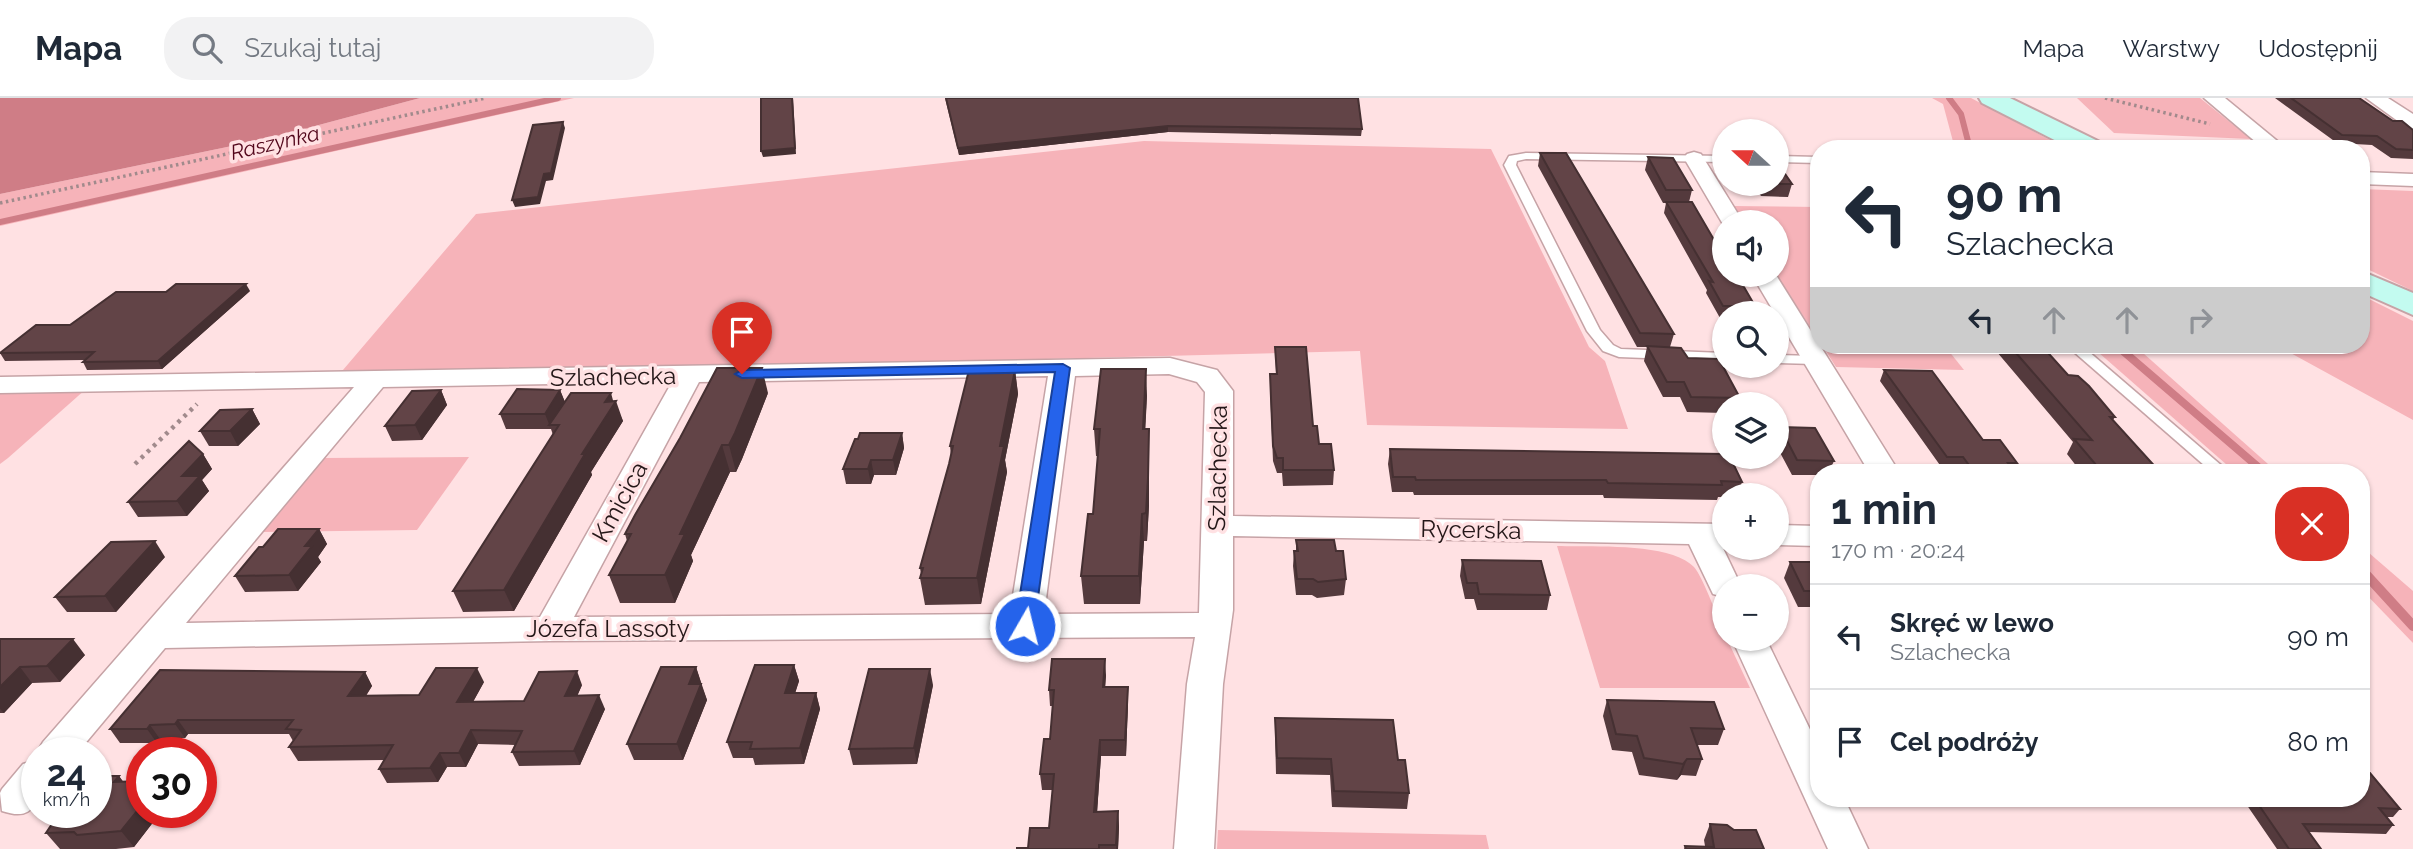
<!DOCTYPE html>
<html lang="pl">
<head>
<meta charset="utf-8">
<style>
  body { margin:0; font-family:Raleway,sans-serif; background:#f2f2f3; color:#1f2937; height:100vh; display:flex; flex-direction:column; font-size:26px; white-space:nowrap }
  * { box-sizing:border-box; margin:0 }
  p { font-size:23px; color:#747a83 }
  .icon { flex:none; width:38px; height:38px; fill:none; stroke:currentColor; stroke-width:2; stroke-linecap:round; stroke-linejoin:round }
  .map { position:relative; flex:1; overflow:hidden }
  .details { position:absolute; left:1810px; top:366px; width:560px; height:343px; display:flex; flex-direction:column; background:#fff; border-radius:28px; box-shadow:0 2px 5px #0004 }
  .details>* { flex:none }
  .guide { position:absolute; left:1810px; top:42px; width:560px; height:214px; border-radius:28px; box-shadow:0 2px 5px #0004; background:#fff; color:#1f2937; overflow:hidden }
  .needle { width:46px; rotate:291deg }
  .controls { position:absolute; left:1712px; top:21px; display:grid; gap:14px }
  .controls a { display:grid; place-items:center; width:77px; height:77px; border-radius:50%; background:#fff; box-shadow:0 2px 5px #0004; font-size:35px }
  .speed { position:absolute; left:21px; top:639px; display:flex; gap:14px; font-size:35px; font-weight:700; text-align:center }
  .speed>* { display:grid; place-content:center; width:91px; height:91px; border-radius:50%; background:#fff; box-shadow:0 2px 5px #0004; line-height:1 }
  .speed small { font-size:18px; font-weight:400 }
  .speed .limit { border:10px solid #d22; background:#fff; color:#111 }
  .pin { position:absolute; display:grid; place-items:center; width:60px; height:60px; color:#fff; margin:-72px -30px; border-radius:50% 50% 50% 0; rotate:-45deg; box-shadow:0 0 7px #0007 }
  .pin .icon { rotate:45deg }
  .me { position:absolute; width:77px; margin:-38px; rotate:8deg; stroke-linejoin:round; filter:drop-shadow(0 0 5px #0008) }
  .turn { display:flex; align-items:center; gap:24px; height:147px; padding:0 21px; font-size:32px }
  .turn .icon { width:91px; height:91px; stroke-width:2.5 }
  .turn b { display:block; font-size:49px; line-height:60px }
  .lanes { display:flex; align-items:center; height:66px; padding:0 21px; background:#0003; justify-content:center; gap:35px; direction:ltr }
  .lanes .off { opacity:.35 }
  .round { display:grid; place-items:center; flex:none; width:74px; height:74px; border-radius:28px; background:#f2f2f3 }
  .head { display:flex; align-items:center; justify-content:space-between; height:119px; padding:0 21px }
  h1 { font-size:42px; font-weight:700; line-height:52px }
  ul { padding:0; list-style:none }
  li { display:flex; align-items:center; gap:21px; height:105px; padding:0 21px; border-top:2px solid #e0e1e3 }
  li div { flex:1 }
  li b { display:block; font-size:26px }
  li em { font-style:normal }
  header { display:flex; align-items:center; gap:42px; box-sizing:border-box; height:98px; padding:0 35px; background:#fff; border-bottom:2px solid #e0e1e3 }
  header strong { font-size:33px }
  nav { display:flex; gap:38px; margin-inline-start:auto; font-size:24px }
  .search { width:490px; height:63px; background:#f2f2f3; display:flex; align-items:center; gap:18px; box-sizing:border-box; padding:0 24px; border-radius:28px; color:#747a83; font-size:26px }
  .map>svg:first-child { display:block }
  .green { fill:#f6b3b9 }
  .water { fill:#cf7d86 }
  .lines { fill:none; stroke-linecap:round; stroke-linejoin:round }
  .stream-far2 { stroke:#cf7d86; stroke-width:6 }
  .stream-far1 { stroke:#cf7d86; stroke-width:8 }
  .stream { stroke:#cf7d86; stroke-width:10 }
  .lane-casing { stroke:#c6a3a6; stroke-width:3 }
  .street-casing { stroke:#c6a3a6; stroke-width:3 }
  .secondary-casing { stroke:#c6a3a6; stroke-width:4 }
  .path-far1 { stroke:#a18a8c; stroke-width:3.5; stroke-dasharray:2.5 3.5; stroke-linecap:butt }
  .path { stroke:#a18a8c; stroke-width:4.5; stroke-dasharray:3.5 5; stroke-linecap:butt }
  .lane { fill:#fff; fill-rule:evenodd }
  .street { fill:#fff; fill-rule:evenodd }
  .secondary { fill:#c3fbf0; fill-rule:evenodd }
  .wall { fill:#543a3d }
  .shaded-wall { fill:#453032 }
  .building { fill:#624447; stroke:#453032; stroke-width:2 }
  .route { fill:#2563eb; stroke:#184099; stroke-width:2 }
  .labels { text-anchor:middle; stroke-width:7; stroke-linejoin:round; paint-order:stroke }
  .far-water-label { font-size:21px; font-style:italic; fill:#52061b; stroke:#ffe1e3 }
  .street-label { font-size:24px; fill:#241718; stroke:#ffe1e3 }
</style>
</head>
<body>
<header>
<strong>Mapa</strong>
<div class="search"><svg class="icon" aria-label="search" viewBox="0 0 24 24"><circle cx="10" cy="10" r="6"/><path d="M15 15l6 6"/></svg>Szukaj tutaj</div>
<nav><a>Mapa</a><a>Warstwy</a><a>Udostępnij</a></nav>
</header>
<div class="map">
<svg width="2413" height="751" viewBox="0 0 2413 751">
  <rect width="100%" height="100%" fill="#ffe1e3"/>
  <g class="green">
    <path d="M420 0H574L0 128V96L270 40Z"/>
    <path d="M1932 0H1971L2067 51H1955L1943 6Z"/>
    <path d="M2077 0H2200L2251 41 2114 35Z"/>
    <path d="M1144 43 1491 51 1589 249 1605 263 1628 331 1367 327 1360 253 337 279 476 116Z"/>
    <path d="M2361 91 2413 93V193L2361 168Z"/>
    <path d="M1733 108 1818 109V241L1776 176V124H1743Z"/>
    <path d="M2361 197 2413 223V322L2276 247H2361Z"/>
    <path d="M1822 247H1944L1964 272 1836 269Z"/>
    <path d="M2090 247H2134L2277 374H2235Z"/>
    <path d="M86 291 8 360 0 366V292Z"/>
    <path d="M469 359 417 432 262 434 324 360Z"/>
    <path d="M1557 448C1590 449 1671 444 1694 469 1703 479 1717 519 1724 533V541H1727L1750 590H1600Z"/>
    <path d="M2361 448 2413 493V545L2361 491Z"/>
    <path d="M1218 732 1486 737 1489 751H1217Z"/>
  </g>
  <path class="water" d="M0 0H420L270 40 0 96Z"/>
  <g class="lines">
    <g class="stream-far2">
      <path d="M1949 0 1961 16 1970 51"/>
      <path d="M0 124 558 0"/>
    </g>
    <path class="stream-far1" d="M2116 247 2264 374"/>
    <path class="stream" d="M2361 471 2413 528"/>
    <defs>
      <g id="lane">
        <path d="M1526 55 1724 58V64L1526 61 1517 63 1516 67 1600 232 1613 247 1621 251 1724 255V263L1619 259 1603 253 1587 233 1504 67 1509 58Z"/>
        <path d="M1776 58 1818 59V65L1776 64Z"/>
        <path d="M2066 247H2081L2229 374H2212Z"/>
        <path d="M1776 257 1814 258 1821 262 1814 266 1776 265Z"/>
      </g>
      <g id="street">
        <path d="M2204 0H2225L2287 51H2264Z"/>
        <path d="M2366 0H2388L2413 16V31L2406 29Z"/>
        <path d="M1694 54 1701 56 1743 124H1724V128L1684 60 1687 56Z"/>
        <path d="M2361 74 2413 76V88L2361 86Z"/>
        <path d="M1752 177H1776L1899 374H1869Z"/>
        <path d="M1170 260 1217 272 1233 293V418L1724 426V446H1721L1741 488H1724V499L1713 496 1689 446 1233 438V512L1223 586 1214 751H1174L1187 586 1195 539 550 543 165 550 78 654H37L43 644 354 289 0 295V279ZM1169 276 1197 284 1205 294 1199 515 1044 516 1075 278ZM1048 278 1010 516 574 519 699 284ZM672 284 540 519 186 525 383 289Z"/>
        <path d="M1776 427 1818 428V448L1776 447Z"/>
        <path d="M1732 541H1766L1818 648V700H1844L1868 751H1828Z"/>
        <path d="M37 662C37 690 44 727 2 713L0 695 2 691 23 666Z"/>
      </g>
      <g id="secondary">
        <path d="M1979 0H2010L2102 45 2106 51H2072L1982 5Z"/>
        <path d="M2361 173 2413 195V217L2361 194Z"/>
      </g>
    </defs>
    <use href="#lane" class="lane-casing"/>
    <use href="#street" class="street-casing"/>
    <use href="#secondary" class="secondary-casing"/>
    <g class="path-far1">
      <path d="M2105 0 2210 26"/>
      <path d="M0 105 486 0"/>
    </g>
    <path class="path" d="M135 366 197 306"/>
    <use href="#lane" class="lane"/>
    <use href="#street" class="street"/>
    <use href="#secondary" class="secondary"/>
  </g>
  <g class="wall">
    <path d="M945 0H1358L1362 31 1361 38 1168 34 959 57Z"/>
    <path d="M2275 0H2359L2393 23 2413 32V61L2391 60 2372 47 2337 45Z"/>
    <path d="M1540 55 1674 236 1670 249 1688 260 1740 300 1738 306H1724V315L1687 314 1680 299H1663L1644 263 1647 249H1637L1538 68Z"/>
    <path d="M1648 59 1692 92 1689 104 1724 177 1755 208 1753 215H1724V220H1720L1706 195 1707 192 1664 115 1666 105H1663L1645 72Z"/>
    <path d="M1753 86H1792L1788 99 1761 98Z"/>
    <path d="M250 193 162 271 87 272 83 264 85 262 5 263 0 255 70 227Z"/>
    <path d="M1991 247H2041L2068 277 2115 319 2113 322 2160 374H2081L2067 356 2073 344Z"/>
    <path d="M1275 249 1319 346 1334 372 1333 387 1283 388 1282 375H1277L1273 363 1270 291V276H1276Z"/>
    <path d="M1015 272 1018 296 1005 362 1007 374 981 506 925 507 920 480 921 476 920 470 951 358 950 348Z"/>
    <path d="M1884 272 1983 342 2017 365 2014 373 2015 374H1961L1958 371 1942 370 1880 283Z"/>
    <path d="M441 292 447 307 422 342 392 343 385 328Z"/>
    <path d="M560 292 565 304 613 303 623 323 591 374 592 377 514 513 463 514 453 493 553 337 551 331H506L500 316Z"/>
    <path d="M768 295 742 361 736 374H730L691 457 693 463 675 505H620L609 477 627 443 625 436Z"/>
    <path d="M1147 297 1145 331H1149V407L1147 443H1144L1140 506H1084L1081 478 1093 416 1098 358H1096L1094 331Z"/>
    <path d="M252 311 260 326 238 348H209L200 333Z"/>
    <path d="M1780 329 1834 363 1829 374H1818V377H1792L1776 347V340Z"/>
    <path d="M902 335 904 350 896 377H874L871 386H846L843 371Z"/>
    <path d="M1390 351 1742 384 1738 397H1724V399H1718L1717 402 1604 400 1603 397H1414L1413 394H1392L1388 366Z"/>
    <path d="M203 356 212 371 202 382 209 393 187 418 138 419 128 404Z"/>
    <path d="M319 431 327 446 318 459 321 464 298 493 245 494 235 478 263 449Z"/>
    <path d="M1296 442 1336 453 1346 481 1344 497 1317 500 1312 497H1296L1293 468 1294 453H1296Z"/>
    <path d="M165 459 116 514H67L55 499Z"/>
    <path d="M1462 462 1550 497 1547 512H1477L1474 501H1465L1460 478Z"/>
    <path d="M1790 464H1818V509H1798L1784 480Z"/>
    <path d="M0 541 85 557 60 584 32 585 4 615H0Z"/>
    <path d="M794 567 799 583 795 595H816L820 611 804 666 755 667 753 660H733L727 644Z"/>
    <path d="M696 569 707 602 683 662H634L627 646Z"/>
    <path d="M365 574 372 588 366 598 419 597 484 584 473 604 524 603 582 587 577 598 605 611 580 667 519 668 512 654 515 647 478 646 466 669H447L438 684 387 685 379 671 384 662 298 663 289 649 293 643 289 636H188L185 640 160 641 157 645H120L110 631Z"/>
    <path d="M1106 577 1105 589H1128V605L1126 658H1101L1097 714 1118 713 1119 729 1118 751H1017L1028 750 1049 730 1053 692H1042L1040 676 1050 641 1053 608H1050L1049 592Z"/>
    <path d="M933 587 917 666 853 667 849 651Z"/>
    <path d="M1607 602 1724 631 1718 647H1696L1702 661 1696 678 1681 677 1677 682 1639 677 1632 654 1612 652 1603 618Z"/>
    <path d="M1275 620 1398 662 1409 695 1407 711 1332 709 1330 677 1276 676 1275 636Z"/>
    <path d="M119 678 142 714H161L134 749 116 751H60L46 735 53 724 45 714H96Z"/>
    <path d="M2242 700H2361L2400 711 2393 719H2386L2393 727 2386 736 2309 734 2321 751H2277Z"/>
    <path d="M1710 726 1764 751H1684L1685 748H1705L1704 742Z"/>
  </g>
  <g class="shaded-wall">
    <path d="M792 0H793L796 56 763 59 761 53Z"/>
    <path d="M563 24 565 30 553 82 546 83 540 106 515 109 512 102Z"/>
    <path d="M1168 28V34L959 57 958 50Z"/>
    <path d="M246 186 250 193 162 271 158 263Z"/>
    <path d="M762 270 768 295 742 361 736 374 729 347Z"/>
    <path d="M1146 271 1147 297 1144 358 1143 331Z"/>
    <path d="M1015 272 1018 296 1005 362 1007 374 981 506 977 480 1000 348Z"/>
    <path d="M441 292 447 307 422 342 415 327Z"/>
    <path d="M560 292 566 307 549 327 551 331 545 316Z"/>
    <path d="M611 295 614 306 616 303 623 323 591 374 592 377 514 513 504 492 605 304Z"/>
    <path d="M252 311 260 326 238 348 230 333Z"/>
    <path d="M1149 331V407L1147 443 1146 415Z"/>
    <path d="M902 335 904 350 896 377 893 362Z"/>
    <path d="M722 347 730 374 691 457 693 463 675 505 665 477 680 436Z"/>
    <path d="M203 356 212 371 202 382 209 393 187 418 177 403 182 378Z"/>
    <path d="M871 362 874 377 871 386 868 371Z"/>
    <path d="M1142 416 1144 443 1140 506 1139 478Z"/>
    <path d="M319 431 327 446 318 459 321 464 298 493 289 477 305 448Z"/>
    <path d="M155 443 165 459 116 514 105 498Z"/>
    <path d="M73 541 85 557 60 584 47 568Z"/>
    <path d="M1105 561 1106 577 1104 605 1103 589Z"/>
    <path d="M794 567 799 583 790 611 785 595Z"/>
    <path d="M20 569 32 585 4 615 0 611V589Z"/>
    <path d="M696 569 701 585 695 602 689 586Z"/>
    <path d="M477 570 484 584 465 618 457 604Z"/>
    <path d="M930 571 933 587 917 666 914 650Z"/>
    <path d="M577 573 582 587 571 612 565 598Z"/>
    <path d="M365 574 372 588 356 612 348 598Z"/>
    <path d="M701 586 707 602 683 662 677 646Z"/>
    <path d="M1128 589V605L1126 658 1125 642Z"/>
    <path d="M816 595 820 611 804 666 800 650Z"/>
    <path d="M599 597 605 611 580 667 574 653Z"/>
    <path d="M178 622 188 636 185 640 175 626Z"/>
    <path d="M150 627 160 641 157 645 147 631Z"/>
    <path d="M471 632 478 646 466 669 459 655Z"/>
    <path d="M1100 642 1101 658 1096 730 1094 714Z"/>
    <path d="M440 655 447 669 438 684 430 670Z"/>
    <path d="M1687 661 1681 677 1677 682 1683 666Z"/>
    <path d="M119 678 131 694 114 684Z"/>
    <path d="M142 707V714H161L134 749 121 733Z"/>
    <path d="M1118 713 1119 729 1118 751H1116Z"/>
  </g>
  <g class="building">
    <path d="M761 0H792L795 50 761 53Z"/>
    <path d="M946 0H1358L1362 31 1168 28 958 50Z"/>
    <path d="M2291 0H2359L2393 23H2402L2413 32V52L2396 51 2377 38 2342 37Z"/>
    <path d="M563 24 551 75 544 76 538 99 512 102 533 27Z"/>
    <path d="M1540 55H1566L1674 236 1640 235Z"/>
    <path d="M1648 59 1673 60 1692 92H1666Z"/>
    <path d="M1776 63 1792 86H1776Z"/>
    <path d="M1666 104H1692L1724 159V177H1737L1755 208H1723L1709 183 1713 184Z"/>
    <path d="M176 186H246L158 263 83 264 94 254 0 255 36 227H70L116 194H166Z"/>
    <path d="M2009 247H2041L2068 277 2078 278 2089 288 2115 319H2110L2160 374H2102L2074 341 2092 342Z"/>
    <path d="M1647 248 1681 250 1688 260 1719 261 1740 300 1691 299 1684 284H1667Z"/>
    <path d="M1275 249H1306L1313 328H1317L1319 346H1331L1334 372H1283V360H1277L1273 348 1270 276H1277Z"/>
    <path d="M717 270H762L735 335 729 347H722L680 436H685L665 477H609L631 436H625L635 417 680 340Z"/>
    <path d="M1101 271H1146L1143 331H1149L1148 380 1146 415 1142 416 1139 478H1081L1088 416H1093L1100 331H1094Z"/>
    <path d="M969 272H1015L1000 348H1004L977 480H920L923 470H920L949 366 953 348H950Z"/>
    <path d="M1884 272 1932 273 1983 342H2000L2017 365H2008L2015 374H1974L1963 359H1947Z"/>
    <path d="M517 291 560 292 545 316H500Z"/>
    <path d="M441 292 415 327 385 328 412 293Z"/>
    <path d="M571 295H611L605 304 616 303 582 356H585L504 492 453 493 559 327H549Z"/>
    <path d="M252 311 230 333H200L220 312Z"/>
    <path d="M1780 329 1815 330 1834 363 1797 362Z"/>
    <path d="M860 335H902L893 362H871L868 371H843L855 341H858Z"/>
    <path d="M189 343 203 356 182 378H200L177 403 128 404Z"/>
    <path d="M1390 351 1724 356V359H1730L1742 384 1721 383 1722 387 1608 385 1606 382H1416L1415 379H1393Z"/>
    <path d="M278 431H319L305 448H312L289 477 235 478 259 449H263Z"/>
    <path d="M1296 442H1334L1336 453H1343L1346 481 1318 484 1313 481H1297L1294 453H1298Z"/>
    <path d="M155 443 105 498 55 499 111 444Z"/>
    <path d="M1462 462 1541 463 1550 497 1479 496 1477 485H1467Z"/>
    <path d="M1790 464H1818V493H1804Z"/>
    <path d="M0 541H73L47 568 20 569 0 589Z"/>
    <path d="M1052 561H1105L1103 589H1128L1125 642H1100L1094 714 1118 713 1116 747H1099V751H1017V750H1028L1030 730H1049L1054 676H1040L1044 641H1050L1054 592H1049Z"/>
    <path d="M755 567H794L785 595H816L800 650 750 651 752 644H727Z"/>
    <path d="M661 569H696L689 586H701L677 646H627Z"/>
    <path d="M436 570H477L457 604 524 603 539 574 577 573 565 598 599 597 574 653 512 654 522 633 471 632 459 655H440L430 670 379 671 393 647 289 649 301 632 286 631 293 622H178L175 626 150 627 147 631H110L160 572 365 574 348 598 419 597Z"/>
    <path d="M869 571H930L914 650 849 651Z"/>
    <path d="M1607 602 1714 604 1724 631 1691 630 1702 661H1687L1683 666 1644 660 1637 638 1616 636Z"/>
    <path d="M1275 620 1393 622 1398 662H1405L1409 695 1334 693 1331 661 1277 660Z"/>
    <path d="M2361 675H2370L2400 711 2379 710 2393 727 2303 726 2321 751H2289L2254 700H2361Z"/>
    <path d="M96 678H119L114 684 142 683V707L121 733 77 737 74 734 46 735 60 714H96Z"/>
    <path d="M1710 726 1727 727 1734 732H1756L1764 751H1686L1685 748 1714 749Z"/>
  </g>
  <path class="route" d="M1063 266 1070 270 1034 528 1031 533H1018L1015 528 1055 274 742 280 735 276 742 272Z"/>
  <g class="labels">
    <g class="far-water-label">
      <text transform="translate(275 45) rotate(-13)" y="7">Raszynka</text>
    </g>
    <g class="street-label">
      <text transform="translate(613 279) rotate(-1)" y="8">Szlachecka</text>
      <text transform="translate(1218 370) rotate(-89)" y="8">Szlachecka</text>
      <text transform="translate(620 404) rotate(-61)" y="8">Kmicica</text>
      <text transform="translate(1471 432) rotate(1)" y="8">Rycerska</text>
      <text x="608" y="539">Józefa Lassoty</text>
    </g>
  </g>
</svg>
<div class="controls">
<a><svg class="needle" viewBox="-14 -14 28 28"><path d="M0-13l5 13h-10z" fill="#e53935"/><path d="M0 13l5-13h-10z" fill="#747a83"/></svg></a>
<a><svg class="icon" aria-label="sound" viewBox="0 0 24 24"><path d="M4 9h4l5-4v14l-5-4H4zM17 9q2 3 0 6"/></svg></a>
<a><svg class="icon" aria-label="search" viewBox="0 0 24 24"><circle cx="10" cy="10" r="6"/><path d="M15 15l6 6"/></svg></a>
<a><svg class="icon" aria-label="layers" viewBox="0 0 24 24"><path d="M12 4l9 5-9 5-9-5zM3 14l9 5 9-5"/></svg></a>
<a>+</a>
<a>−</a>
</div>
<div class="speed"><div>24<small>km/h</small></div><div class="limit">30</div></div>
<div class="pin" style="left:742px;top:276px;background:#d93025"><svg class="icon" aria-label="arrive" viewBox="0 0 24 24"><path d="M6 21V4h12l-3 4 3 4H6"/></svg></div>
<svg class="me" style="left:1025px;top:528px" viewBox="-20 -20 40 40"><circle r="17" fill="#2563eb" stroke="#fff" stroke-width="3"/><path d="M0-11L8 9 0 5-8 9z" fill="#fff"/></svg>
<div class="guide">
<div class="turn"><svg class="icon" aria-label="left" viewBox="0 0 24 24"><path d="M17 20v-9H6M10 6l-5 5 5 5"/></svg><div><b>90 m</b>Szlachecka</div></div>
<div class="lanes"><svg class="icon" aria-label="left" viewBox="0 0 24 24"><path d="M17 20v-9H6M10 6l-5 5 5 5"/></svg><svg class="icon off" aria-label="ahead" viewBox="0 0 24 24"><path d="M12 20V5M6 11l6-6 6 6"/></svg><svg class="icon off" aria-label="ahead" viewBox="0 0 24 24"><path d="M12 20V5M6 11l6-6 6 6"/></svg><svg class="icon off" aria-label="right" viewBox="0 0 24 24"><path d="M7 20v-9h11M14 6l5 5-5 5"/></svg></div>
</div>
<section class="details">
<div class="head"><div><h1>1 min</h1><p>170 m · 20:24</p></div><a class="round" style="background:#d93025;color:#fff"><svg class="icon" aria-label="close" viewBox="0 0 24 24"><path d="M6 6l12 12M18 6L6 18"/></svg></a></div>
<ul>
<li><svg class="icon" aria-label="left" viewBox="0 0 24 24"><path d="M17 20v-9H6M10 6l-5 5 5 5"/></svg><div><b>Skręć w lewo</b><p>Szlachecka</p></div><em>90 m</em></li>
<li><svg class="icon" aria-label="arrive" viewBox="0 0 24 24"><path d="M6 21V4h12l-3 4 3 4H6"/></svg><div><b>Cel podróży</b></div><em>80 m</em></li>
</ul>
</section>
</div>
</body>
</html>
